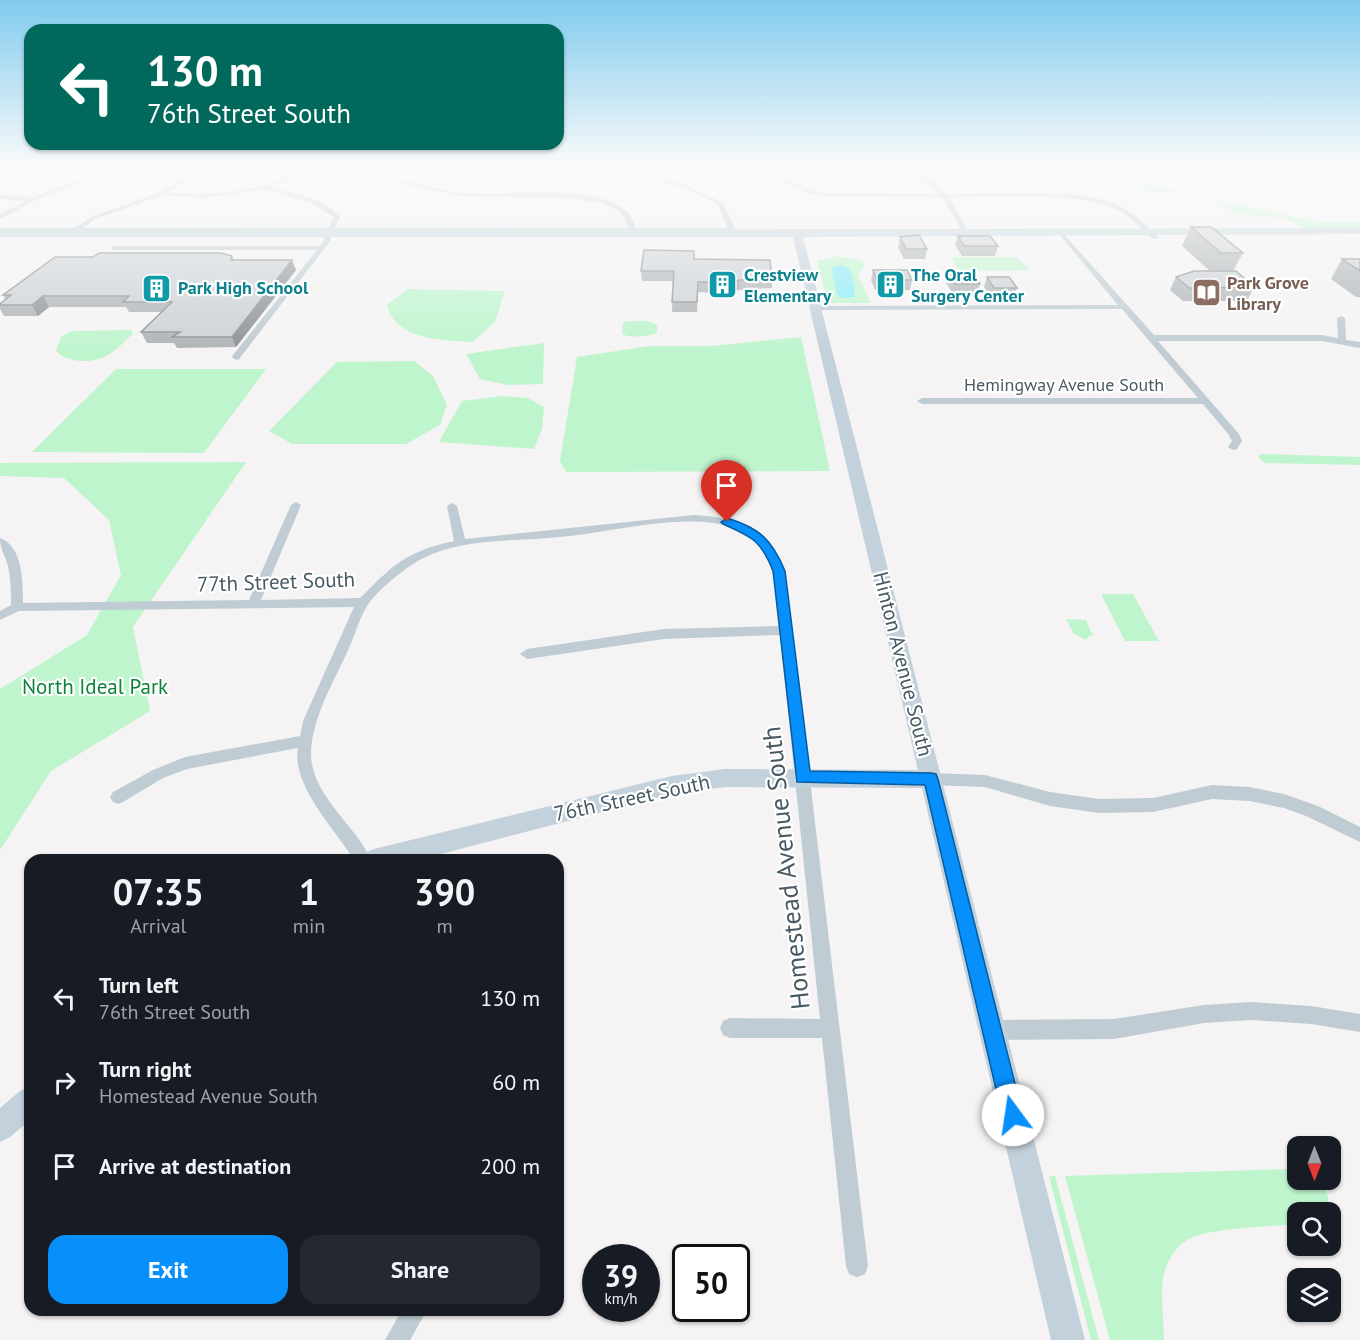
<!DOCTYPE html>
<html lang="en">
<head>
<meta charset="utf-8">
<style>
  body { margin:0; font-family:"PT Sans",sans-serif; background:#242831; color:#f1f3f6; height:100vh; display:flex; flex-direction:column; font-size:22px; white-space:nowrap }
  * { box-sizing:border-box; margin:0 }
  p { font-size:20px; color:#9ea1a6 }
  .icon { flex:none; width:33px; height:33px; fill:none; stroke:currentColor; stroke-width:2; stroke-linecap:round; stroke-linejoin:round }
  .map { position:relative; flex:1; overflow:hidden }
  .side { position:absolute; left:24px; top:854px; width:540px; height:462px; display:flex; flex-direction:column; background:#171b24; border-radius:18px; box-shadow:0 2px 4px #0004 }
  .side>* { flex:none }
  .banner { position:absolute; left:24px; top:24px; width:540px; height:126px; border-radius:18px; box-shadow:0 2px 4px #0004; background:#00695c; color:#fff; overflow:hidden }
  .needle { width:39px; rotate:180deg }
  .controls { position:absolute; left:1287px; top:1136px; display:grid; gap:12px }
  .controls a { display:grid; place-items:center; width:54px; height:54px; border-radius:12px; background:#171b24; box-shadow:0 2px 4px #0004; font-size:30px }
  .speed { position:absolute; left:582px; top:1244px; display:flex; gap:12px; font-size:30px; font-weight:700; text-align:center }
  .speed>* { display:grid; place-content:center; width:78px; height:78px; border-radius:50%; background:#171b24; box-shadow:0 2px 4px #0004; line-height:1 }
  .speed small { font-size:15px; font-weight:400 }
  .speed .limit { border:3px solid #111; border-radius:9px; background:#fff; color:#111 }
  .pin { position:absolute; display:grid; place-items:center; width:51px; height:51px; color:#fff; margin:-62px -26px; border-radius:50% 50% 50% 0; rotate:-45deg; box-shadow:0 0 6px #0007 }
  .pin .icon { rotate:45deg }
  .me { position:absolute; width:66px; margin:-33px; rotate:346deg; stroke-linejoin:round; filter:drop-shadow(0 0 4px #0008) }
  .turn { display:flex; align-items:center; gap:21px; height:126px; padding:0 24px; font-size:27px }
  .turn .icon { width:78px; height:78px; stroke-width:2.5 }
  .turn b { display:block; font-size:42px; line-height:51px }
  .eta { display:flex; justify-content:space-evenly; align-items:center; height:102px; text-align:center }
  .eta b { font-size:36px; font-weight:800; line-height:42px }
  .button { display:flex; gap:12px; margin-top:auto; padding:12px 24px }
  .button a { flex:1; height:69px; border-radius:18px; background:#078ffb; color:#fff; font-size:24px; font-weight:800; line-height:69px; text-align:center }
  .button a+a { background:#242831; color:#f1f3f6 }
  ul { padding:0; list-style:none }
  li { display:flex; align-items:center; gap:18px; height:84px; padding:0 24px }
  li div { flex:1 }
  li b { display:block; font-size:22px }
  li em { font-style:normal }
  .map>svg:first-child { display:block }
  .green { fill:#bef5cd }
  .water { fill:#87edf6 }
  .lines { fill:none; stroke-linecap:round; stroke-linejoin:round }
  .street { fill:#bfccd3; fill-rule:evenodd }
  .secondary { fill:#c2d1db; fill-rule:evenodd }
  .wall { fill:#afb4b7 }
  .shaded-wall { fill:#8f9295 }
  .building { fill:#ccd1d5; stroke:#8f9295; stroke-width:1.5 }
  .route { fill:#078ffb; stroke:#055da3; stroke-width:1.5 }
  .labels { text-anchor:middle; stroke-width:4.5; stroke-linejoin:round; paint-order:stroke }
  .far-culture-label { font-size:18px; font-weight:bold; fill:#0d838f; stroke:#fff; text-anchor:start }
  .far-education-label { font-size:18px; font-weight:bold; fill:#785e54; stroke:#fff; text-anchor:start }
  .far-street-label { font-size:18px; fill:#485963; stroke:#fff }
  .street-label { font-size:21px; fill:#485963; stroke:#fff }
  .park-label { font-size:21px; fill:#0d833a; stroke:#fff }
  .near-street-label { font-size:26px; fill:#485963; stroke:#fff }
</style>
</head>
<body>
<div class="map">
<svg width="1360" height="1340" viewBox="0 0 1360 1340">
  <rect width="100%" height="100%" fill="#f5f3f3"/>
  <g class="green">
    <path d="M1143 184 1313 221 1360 222V229H1307L1284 218 1236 214 1212 200 1179 194 1149 192 1139 186Z"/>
    <path d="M836 256 863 261 865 267 858 275 871 303H828L817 261Z"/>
    <path d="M960 257H1016L1030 270 963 271 957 268 952 258Z"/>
    <path d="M408 289 505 291 495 322 472 342C442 340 395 340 387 305Z"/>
    <path d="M627 321H648L657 325V333C647 337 631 338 622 334L623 323Z"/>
    <path d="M131 330 133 333C126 340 119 348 111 353 97 364 68 364 56 351L61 337 71 331Z"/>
    <path d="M801 337 830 471 566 472 560 461 577 357 650 346H710Z"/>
    <path d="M544 343 543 384 508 385 480 379 466 354Z"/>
    <path d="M414 361 433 376 447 405 440 425 406 444H292L269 431 337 362Z"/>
    <path d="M116 369H266L204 453 32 452Z"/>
    <path d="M502 396 528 398 544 407 542 429 534 449 439 442 462 401Z"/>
    <path d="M1260 454 1360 457V465L1265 463 1259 458Z"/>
    <path d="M246 462 133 627 150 711 51 771 0 850V689L87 635 121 575 109 520 64 478 0 476V463Z"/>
    <path d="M1101 594H1133L1159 641H1125Z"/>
    <path d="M1066 619 1086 620 1093 636H1089L1086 640 1074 634Z"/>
    <path d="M1290 1169 1297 1170 1298 1179H1318C1327 1189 1332 1200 1325 1212H1298L1297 1224C1269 1227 1210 1227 1187 1240 1176 1247 1169 1258 1165 1270 1159 1291 1164 1318 1164 1340H1110L1065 1176Z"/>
    <path d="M1049 1176H1055L1099 1340H1091Z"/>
  </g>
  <path class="water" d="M841 265 850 269 855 288 854 297 842 298 837 295 831 268Z"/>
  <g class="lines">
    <g class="street">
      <path d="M56 166 105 170 116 166H125L36 200 0 219V214L26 201 0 199V195L33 197 99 173Z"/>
      <path d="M204 166H211L168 192C200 195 231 194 262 186 282 180 304 166 325 166L270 187C295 194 322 197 340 217L335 228H628L625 219 619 211 602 203 564 198 458 196 413 186 343 166H353C387 175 421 186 456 192 503 199 579 182 620 206 628 210 633 219 635 228H727L718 204 692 191 645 176 597 170 514 166 621 169 671 179 722 202 736 230 733 232H635L631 236 628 232H324L331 238V240L239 359 236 360 232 357 233 355 317 250H113L110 248 113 246H320L325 239 321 234 324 232H0V228H74L91 217 160 192ZM263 189 311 203 334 217 328 228H83L95 219 163 195 205 198Z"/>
      <path d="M745 166H753L811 190 831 193 940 194C925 175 907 175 887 166 911 166 931 175 946 194 991 194 1082 187 1120 206 1133 213 1149 227 1159 238L1154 239C1141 230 1128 214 1114 208 1074 191 993 198 949 197L967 229 964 231 961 229 942 197H831L810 194Z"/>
      <path d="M1078 166 1126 172 1130 166H1136L1128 176Z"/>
      <path d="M1061 231 1154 335H1322L1338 338 1337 318 1341 316 1345 318 1346 340 1360 342V348L1322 341H1158L1239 434 1242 441 1237 449 1233 450 1228 447 1232 441 1229 435 1203 404H922L917 401 922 398H1198L1122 309 816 310 812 308 816 306 1118 305 1059 234Z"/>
      <path d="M296 502 301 505 261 600 360 598C369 590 376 581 385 574 405 555 427 547 454 541L447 506 452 503 457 506 465 539 694 515C740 518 765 527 785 571L868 1266 865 1274 857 1277 849 1274 846 1266 822 1038H730L723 1035 720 1028 723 1021 730 1018 820 1019 780 635 664 639 527 659 520 654 527 649 664 629 779 626C776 596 778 558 751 537 741 529 727 525 713 523 666 517 616 531 569 536 517 543 454 535 410 566 397 575 375 593 367 606 359 619 355 635 349 648 335 680 311 718 311 755 312 796 355 824 371 860H354C335 829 291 785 298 748L187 769 163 778 123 802 118 804 113 802 110 797 113 792 153 770 185 757 300 736 303 721 354 607 19 611 0 620V611L11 605C11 592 11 579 8 566 5 555 0 549 0 538 23 546 23 583 23 603L249 600 291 505Z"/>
      <path d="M931 773 985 775 1050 792 1099 799 1153 798 1212 785 1249 787 1284 794 1318 806 1360 827V842L1306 816 1284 808 1249 801 1212 799 1153 812 1099 813 1050 806 985 787 931 785 926 783 923 779 926 775Z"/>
      <path d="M1251 1002 1311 1006 1360 1014V1032L1311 1024 1251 1020 1204 1023 1114 1039 992 1040 985 1037 982 1030 985 1023 992 1020 1114 1019 1204 1005Z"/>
      <path d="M402 1310H427L410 1340H385Z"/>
    </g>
    <g class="secondary">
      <path d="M1360 228V234L803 237 1085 1340H1051L922 788 725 787 672 794 418 860H362L366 852 374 849 672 776 725 769 918 770 793 237H0V231Z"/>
      <path d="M30 1086V1120L10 1137 0 1142V1108L20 1091Z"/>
    </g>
  </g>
  <g class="wall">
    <path d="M1191 227 1243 253 1233 271 1254 287 1247 301H1183L1170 290 1176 277 1210 271 1182 246Z"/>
    <path d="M958 236 998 246 995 256H962L955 245Z"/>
    <path d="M900 237 927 249 925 259H904L898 247Z"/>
    <path d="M232 256 234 260 296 270 236 347 177 348 174 343H147L141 332 162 312H129L126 307H49L38 316H4L0 309V304L6 300 3 295 93 257Z"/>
    <path d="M694 259 772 278V288L738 290 722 296 717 293 698 292 697 312H672L673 281H642L641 271Z"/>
    <path d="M1342 259H1360V297H1356L1331 279Z"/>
    <path d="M873 270 912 280 910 290H875L871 280Z"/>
    <path d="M949 273 980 284 977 294H953L946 283Z"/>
    <path d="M987 277 1017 288 1014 298H991L984 287Z"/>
  </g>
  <g class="shaded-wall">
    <path d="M292 260 296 270 236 347 232 337Z"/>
    <path d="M739 280 738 290 722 296V286Z"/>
    <path d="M43 296 49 307 38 316 32 305Z"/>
  </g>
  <g class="building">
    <path d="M1191 227H1211L1243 253H1221Z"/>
    <path d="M919 235 927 249H906L900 237Z"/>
    <path d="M958 236H990L998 246H964Z"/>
    <path d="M644 250 694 251V259L770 260 772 278 739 280 722 286 717 282H698L697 302H672L674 271H641Z"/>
    <path d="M99 253H221L232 256 231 260H292L232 337H172L180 332H141L172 302H123L129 296H43L32 305H0V304L11 295H3L55 257H93Z"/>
    <path d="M1342 259H1360V271Z"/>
    <path d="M873 270H907L912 280H877Z"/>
    <path d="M1194 271H1236L1254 287 1189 288 1176 277Z"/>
    <path d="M949 273H973L980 284H955Z"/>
    <path d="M987 277H1009L1017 288H994Z"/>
  </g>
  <linearGradient id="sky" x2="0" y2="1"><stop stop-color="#81cbee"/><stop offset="0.47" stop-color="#fafafa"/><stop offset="1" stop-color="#fafafa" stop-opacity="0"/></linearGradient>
  <rect width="1360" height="354" fill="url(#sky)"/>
  <path class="route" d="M727 518C760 528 772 540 785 571L810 771 931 773 936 774 938 779 1023 1115 1020 1122 1013 1125 1005 1122 1002 1115 925 785 797 782 773 571C761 540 752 537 723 524L721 522Z"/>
  <defs>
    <symbol id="building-square" viewBox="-11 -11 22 22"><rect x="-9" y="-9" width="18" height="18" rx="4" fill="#0f9aa8" stroke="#fff"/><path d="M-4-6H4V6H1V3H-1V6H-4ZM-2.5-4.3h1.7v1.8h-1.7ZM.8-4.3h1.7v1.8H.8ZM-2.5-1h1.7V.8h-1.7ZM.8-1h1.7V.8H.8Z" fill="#fff"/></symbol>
    <symbol id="library-square" viewBox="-11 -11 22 22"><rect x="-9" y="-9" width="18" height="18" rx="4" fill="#8d6e63" stroke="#fff"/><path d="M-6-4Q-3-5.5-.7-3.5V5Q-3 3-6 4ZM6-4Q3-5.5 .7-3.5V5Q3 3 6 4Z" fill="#fff"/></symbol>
  </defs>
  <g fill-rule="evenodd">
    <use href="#building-square" x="706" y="268" width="33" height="33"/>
    <use href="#building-square" x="874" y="268" width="33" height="33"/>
    <use href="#building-square" x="140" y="272" width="33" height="33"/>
    <use href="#library-square" x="1190" y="276" width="33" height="33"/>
  </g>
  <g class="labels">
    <g class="far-culture-label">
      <text x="744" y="281">Crestview<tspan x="744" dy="21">Elementary</tspan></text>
      <text x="911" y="281">The Oral<tspan x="911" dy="21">Surgery Center</tspan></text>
      <text x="178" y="294">Park High School</text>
    </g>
    <g class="far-education-label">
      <text x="1227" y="289">Park Grove<tspan x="1227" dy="21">Library</tspan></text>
    </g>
    <g class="far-street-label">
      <text x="1064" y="391">Hemingway Avenue South</text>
    </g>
    <g class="street-label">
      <text transform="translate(276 582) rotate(-2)" y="7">77th Street South</text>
      <text transform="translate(903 664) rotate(76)" y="7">Hinton Avenue South</text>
      <text transform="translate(632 798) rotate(-12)" y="7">76th Street South</text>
    </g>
    <g class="park-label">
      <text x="95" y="694">North Ideal Park</text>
    </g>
    <g class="near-street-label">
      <text transform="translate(786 868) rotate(-96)" y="9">Homestead Avenue South</text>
    </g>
  </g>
</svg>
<div class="controls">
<a><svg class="needle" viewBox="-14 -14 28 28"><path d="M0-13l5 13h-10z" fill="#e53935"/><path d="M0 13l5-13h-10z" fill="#9ea1a6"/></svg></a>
<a><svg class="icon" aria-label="search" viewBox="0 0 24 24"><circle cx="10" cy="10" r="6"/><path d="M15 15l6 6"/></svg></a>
<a><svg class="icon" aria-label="layers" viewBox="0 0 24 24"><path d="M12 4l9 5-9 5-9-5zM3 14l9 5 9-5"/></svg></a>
</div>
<div class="speed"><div>39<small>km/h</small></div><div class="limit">50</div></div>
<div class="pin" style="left:727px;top:522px;background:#d93025"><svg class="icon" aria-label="arrive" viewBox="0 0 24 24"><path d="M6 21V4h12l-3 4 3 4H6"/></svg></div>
<svg class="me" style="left:1013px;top:1115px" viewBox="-20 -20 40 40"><circle r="19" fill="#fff"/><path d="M0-13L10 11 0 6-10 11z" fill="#078ffb"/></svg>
<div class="banner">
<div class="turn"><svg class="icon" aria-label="left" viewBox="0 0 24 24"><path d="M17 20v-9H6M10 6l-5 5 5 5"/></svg><div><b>130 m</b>76th Street South</div></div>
</div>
<section class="side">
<div class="eta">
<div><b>07:35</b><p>Arrival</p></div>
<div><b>1</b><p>min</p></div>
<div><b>390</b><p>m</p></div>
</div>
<ul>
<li><svg class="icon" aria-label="left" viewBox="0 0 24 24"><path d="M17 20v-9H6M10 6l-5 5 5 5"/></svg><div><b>Turn left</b><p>76th Street South</p></div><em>130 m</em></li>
<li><svg class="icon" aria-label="right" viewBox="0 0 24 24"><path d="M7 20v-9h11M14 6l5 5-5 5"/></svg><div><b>Turn right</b><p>Homestead Avenue South</p></div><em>60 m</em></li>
<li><svg class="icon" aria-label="arrive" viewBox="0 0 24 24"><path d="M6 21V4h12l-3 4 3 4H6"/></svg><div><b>Arrive at destination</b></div><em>200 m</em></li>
</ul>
<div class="button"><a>Exit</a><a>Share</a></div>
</section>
</div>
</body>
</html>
